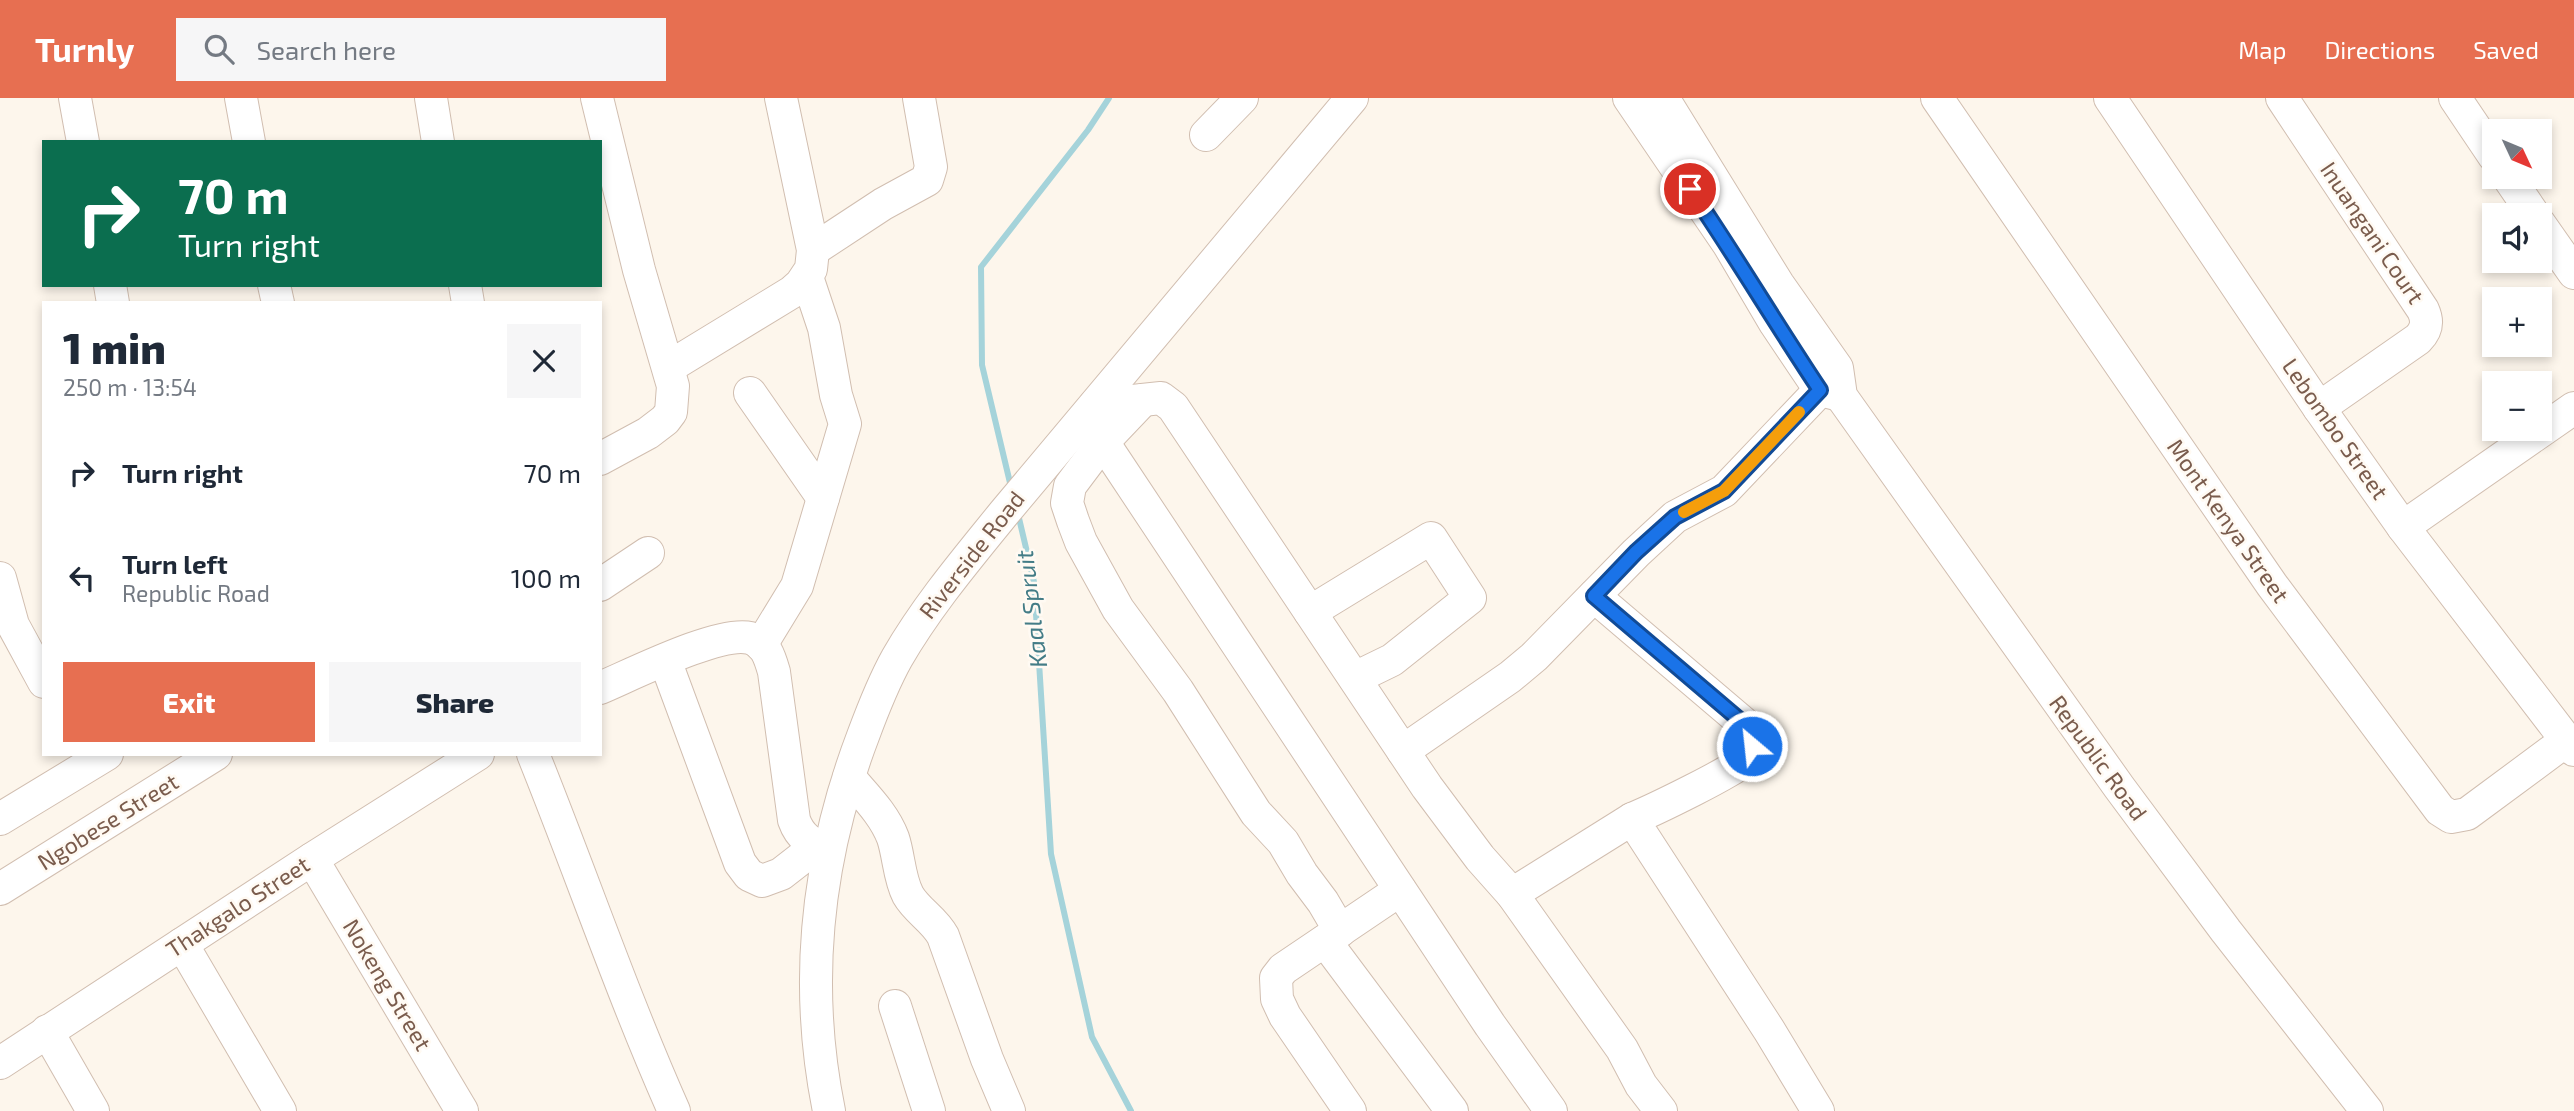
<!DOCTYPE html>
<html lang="en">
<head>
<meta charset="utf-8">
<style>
  body { margin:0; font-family:"Exo 2",sans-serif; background:#f6f6f7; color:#1f2937; height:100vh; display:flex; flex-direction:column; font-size:26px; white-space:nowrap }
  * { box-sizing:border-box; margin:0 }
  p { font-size:23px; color:#747a83 }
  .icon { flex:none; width:38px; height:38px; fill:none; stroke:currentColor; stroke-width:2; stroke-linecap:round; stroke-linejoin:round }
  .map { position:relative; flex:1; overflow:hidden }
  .panel { position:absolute; left:42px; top:203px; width:560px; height:455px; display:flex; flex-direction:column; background:#fff; border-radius:0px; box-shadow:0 4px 10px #0003 }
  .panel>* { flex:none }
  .banner { position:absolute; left:42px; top:42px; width:560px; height:147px; border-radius:0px; box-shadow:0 4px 10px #0003; background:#0b6e4f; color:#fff; overflow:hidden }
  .needle { width:46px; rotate:134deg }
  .fabs { position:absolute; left:2482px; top:21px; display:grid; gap:14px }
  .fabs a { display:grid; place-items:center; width:70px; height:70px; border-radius:0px; background:#fff; box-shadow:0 4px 10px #0003; font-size:35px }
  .pin { position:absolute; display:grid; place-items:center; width:60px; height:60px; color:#fff; margin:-30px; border:4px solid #fff; border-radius:50%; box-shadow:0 2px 7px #0007 }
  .me { position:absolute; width:77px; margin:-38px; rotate:332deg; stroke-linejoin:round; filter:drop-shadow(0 0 5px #0008) }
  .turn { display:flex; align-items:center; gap:24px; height:147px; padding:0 21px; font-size:32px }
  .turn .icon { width:91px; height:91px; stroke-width:2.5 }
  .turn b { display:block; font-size:49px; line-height:60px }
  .round { display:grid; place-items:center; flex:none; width:74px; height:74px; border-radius:0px; background:#f6f6f7 }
  .head { display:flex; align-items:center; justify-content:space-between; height:119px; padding:0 21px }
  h1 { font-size:42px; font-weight:800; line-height:52px }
  .action { display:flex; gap:14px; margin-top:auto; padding:14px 21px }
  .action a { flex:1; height:80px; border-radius:0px; background:#e76f51; color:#fff; font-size:28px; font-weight:800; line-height:80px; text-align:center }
  .action a+a { background:#f6f6f7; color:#1f2937 }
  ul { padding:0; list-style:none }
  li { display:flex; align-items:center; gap:21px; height:105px; padding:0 21px }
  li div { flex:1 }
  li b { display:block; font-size:26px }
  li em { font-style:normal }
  header { display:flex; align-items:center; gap:42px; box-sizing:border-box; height:98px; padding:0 35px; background:#e76f51; color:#fff }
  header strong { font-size:33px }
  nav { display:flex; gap:38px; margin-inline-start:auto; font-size:24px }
  .search { width:490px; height:63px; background:#f6f6f7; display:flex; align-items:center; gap:18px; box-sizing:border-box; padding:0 24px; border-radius:0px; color:#747a83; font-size:26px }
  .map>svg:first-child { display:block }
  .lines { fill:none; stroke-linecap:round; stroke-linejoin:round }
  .stream { stroke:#a5d3da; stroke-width:6 }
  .minor-casing { stroke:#d1beb0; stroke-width:34 }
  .minor { stroke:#fff; stroke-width:32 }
  .route-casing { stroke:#114b97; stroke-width:18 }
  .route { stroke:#1a73e8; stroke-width:12 }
  .slow { stroke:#f59e0b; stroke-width:12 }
  .labels { text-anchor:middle; stroke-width:5; stroke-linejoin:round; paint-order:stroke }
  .street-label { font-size:23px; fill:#7a5c4d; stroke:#fffaf3 }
  .water-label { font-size:24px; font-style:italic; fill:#437c86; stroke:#fffaf3 }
</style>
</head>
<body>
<header>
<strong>Turnly</strong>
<div class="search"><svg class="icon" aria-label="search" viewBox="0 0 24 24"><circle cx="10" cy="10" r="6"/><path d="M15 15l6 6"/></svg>Search here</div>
<nav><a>Map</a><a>Directions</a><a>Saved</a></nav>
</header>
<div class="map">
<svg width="2574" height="1013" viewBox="0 0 2574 1013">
  <rect width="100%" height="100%" fill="#fdf6ec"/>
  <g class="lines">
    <g class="stream">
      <path d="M1011 389 982 267 981 169 1088 32 1109 0"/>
      <path d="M1018 416 1034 484 1051 756 1092 939 1131 1013"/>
    </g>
    <defs>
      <g id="minor">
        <path d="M75 0 83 44"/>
        <path d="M241 0 249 44"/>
        <path d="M431 0 438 44"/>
        <path d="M597 0 639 172 673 288 671 314 665 322 648 335 600 361"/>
        <path d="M1629 0 1729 147 1775 225 1820 292 1840 297"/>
        <path d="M1663 0 1778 186 1837 270 1841 298 2119 689 2226 833 2367 1013"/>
        <path d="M1937 0 2272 487 2440 712 2451 719 2467 716 2567 642"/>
        <path d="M2110 0 2319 310 2403 429 2574 652"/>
        <path d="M2282 0 2423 212C2428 223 2427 232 2418 241L2319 310"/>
        <path d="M2455 0 2494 58"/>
        <path d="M1206 37 1242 0"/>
        <path d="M2508 79 2534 117"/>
        <path d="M2539 125 2574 175"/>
        <path d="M813 152 883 106 927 82 931 69 919 0"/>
        <path d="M110 187 113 205"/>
        <path d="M274 187 278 205"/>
        <path d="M465 187 468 205"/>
        <path d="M669 269 792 194 801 186 811 171 813 152 781 0"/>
        <path d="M750 295 823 400"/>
        <path d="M1143 302 1103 344 1070 388 1067 405 1073 423 1081 444 1118 511 1178 593 1256 715 1283 744 1302 776 1323 804 1340 833"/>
        <path d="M1095 307 1161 300 1173 309 1427 689 1480 760 1512 796 1622 951 1641 987 1661 1013"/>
        <path d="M1103 344 1490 927 1551 1013"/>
        <path d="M2403 429 2574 310"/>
        <path d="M0 480 13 527 44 584"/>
        <path d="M600 487 648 455"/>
        <path d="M1594 498 1748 629C1750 641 1753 649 1746 660 1740 671 1649 714 1632 721L1769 932 1818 1013"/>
        <path d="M1310 514 1431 440 1470 500 1392 562 1355 580"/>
        <path d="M761 547 797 488 845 326 836 297 824 230 807 179"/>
        <path d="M665 562 740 765 749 777 762 783 781 776 817 748"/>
        <path d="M600 590C631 577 720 532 750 540 766 545 770 560 774 574L794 722C800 739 811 746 828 752"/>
        <path d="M1403 653 1510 579 1534 559 1636 455 1675 419 1724 393 1820 292"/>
        <path d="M533 656C581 775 622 896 674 1013"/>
        <path d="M849 679C865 698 884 716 893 740 899 758 899 780 908 797 917 813 934 821 943 838L987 961 1009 1013"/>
        <path d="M0 721 107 656"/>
        <path d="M312 761 462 1013"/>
        <path d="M0 791 216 656"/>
        <path d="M1512 796 1632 721"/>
        <path d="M1325 843 1452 1013"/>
        <path d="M182 846 280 1013"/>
        <path d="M895 908 929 1013"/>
        <path d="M47 933 93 1013"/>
        <path d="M0 965 312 761 478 656"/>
        <path d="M829 1013C803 885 817 759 863 638 873 611 883 585 897 560 927 508 966 462 1004 415L1352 0"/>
        <path d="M1350 1013 1285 918 1277 901 1276 880 1283 871 1400 792"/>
      </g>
    </defs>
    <use href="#minor" class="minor-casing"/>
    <use href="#minor" class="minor"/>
  </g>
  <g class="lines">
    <defs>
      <path id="route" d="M1690 91C1735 157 1776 226 1820 292L1724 393 1675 419 1636 454 1594 498 1748 629 1752 648"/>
    </defs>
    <use href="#route" class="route-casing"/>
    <use href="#route" class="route"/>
    <path class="slow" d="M1684 414 1724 393 1799 314"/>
  </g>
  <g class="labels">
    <g class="street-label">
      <text transform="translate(2372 135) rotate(56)" y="8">Inuangani Court</text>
      <text transform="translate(2335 331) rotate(55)" y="8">Lebombo Street</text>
      <text transform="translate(2228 423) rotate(55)" y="8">Mont Kenya Street</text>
      <text transform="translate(972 457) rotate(-52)" y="8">Riverside Road</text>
      <text transform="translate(2098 660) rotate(54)" y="8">Republic Road</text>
      <text transform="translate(108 724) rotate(-32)" y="8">Ngobese Street</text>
      <text transform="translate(238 809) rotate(-33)" y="8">Thakgalo Street</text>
      <text transform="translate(387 887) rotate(59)" y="8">Nokeng Street</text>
    </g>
    <g class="water-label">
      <text transform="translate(1032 511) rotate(-97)" y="8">Kaal Spruit</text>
    </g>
  </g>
</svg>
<div class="fabs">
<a><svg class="needle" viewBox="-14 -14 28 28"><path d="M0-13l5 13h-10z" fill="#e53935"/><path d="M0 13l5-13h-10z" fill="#747a83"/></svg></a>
<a><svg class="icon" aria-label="sound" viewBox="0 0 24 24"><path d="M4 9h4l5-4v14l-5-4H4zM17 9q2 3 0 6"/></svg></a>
<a>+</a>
<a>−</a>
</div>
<div class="pin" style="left:1690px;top:91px;background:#d93025"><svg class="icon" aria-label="arrive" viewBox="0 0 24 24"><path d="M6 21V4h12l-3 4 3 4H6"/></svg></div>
<svg class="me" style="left:1752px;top:648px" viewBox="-20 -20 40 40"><circle r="17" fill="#1a73e8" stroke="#fff" stroke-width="3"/><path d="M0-11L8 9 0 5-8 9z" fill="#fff"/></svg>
<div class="banner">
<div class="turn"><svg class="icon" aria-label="right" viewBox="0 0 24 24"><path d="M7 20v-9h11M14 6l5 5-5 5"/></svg><div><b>70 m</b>Turn right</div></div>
</div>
<section class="panel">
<div class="head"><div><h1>1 min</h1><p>250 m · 13:54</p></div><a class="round"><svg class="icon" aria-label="close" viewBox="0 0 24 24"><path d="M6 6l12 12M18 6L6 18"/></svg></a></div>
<ul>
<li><svg class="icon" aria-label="right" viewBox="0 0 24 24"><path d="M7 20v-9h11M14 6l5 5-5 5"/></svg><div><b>Turn right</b></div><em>70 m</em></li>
<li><svg class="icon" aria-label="left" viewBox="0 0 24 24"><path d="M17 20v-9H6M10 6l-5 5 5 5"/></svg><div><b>Turn left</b><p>Republic Road</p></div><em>100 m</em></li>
</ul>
<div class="action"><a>Exit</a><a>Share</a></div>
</section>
</div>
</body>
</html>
